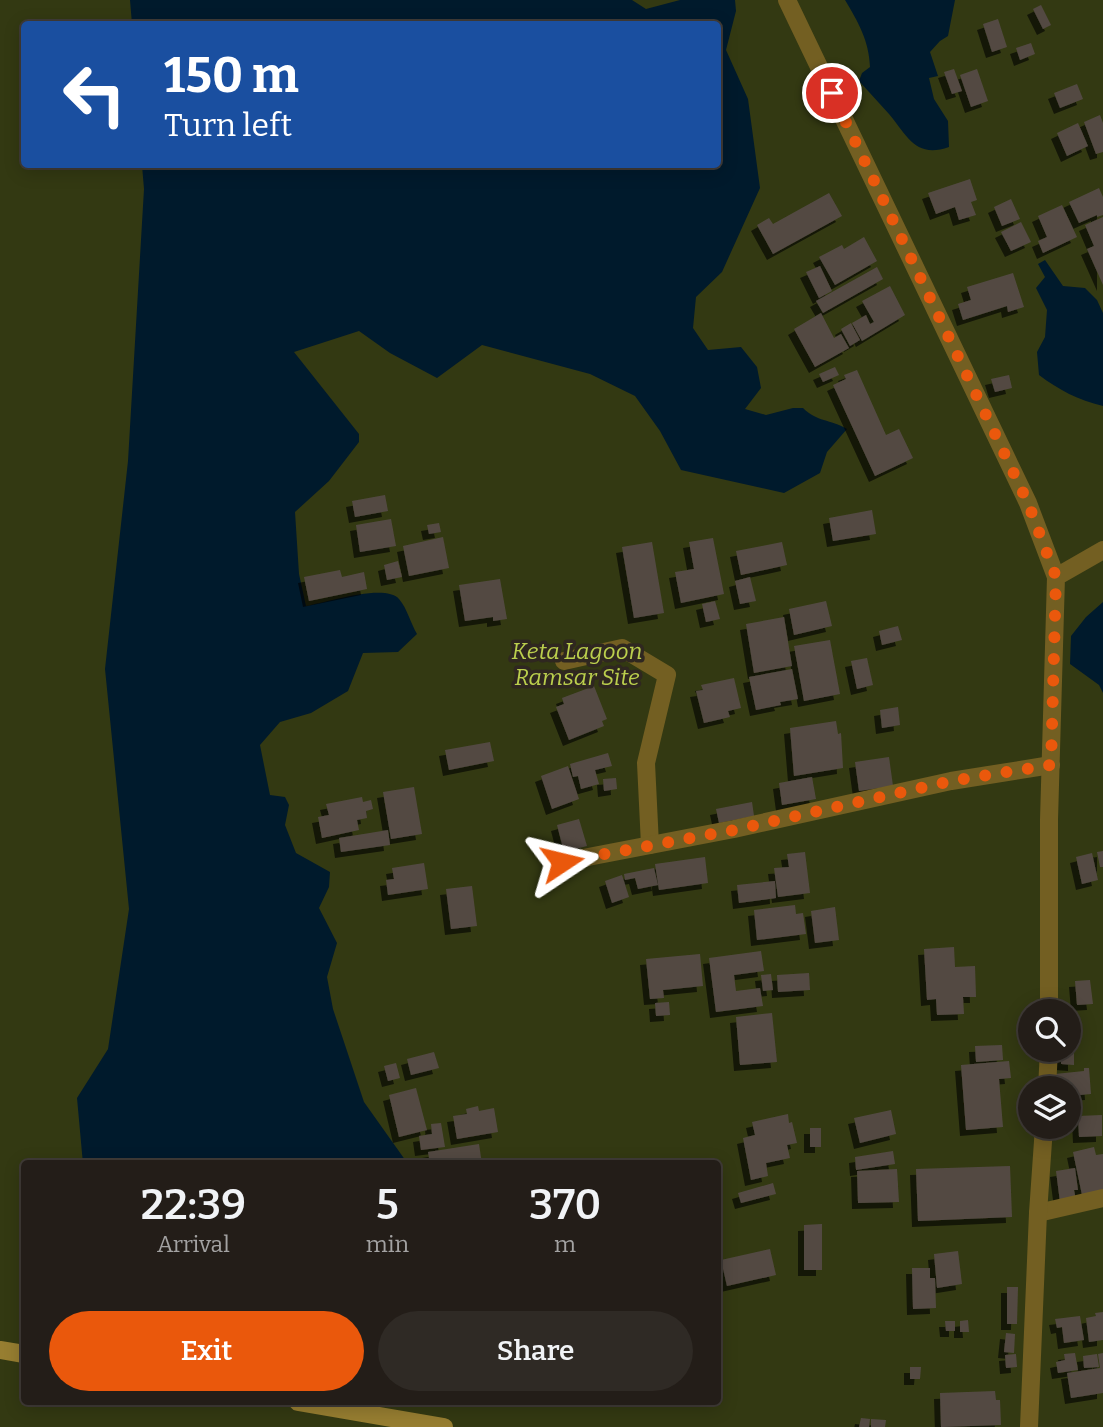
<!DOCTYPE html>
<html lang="en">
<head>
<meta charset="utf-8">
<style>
  body { margin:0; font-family:Bitter,serif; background:#2f2a25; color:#f1f3f6; height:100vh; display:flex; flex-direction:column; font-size:26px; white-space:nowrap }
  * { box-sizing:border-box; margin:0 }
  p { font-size:23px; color:#a3a2a2 }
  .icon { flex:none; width:38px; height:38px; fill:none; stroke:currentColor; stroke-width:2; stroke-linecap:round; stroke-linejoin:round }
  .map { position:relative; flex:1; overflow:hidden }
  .details { position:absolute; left:21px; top:1160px; width:700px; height:245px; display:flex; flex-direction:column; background:#231d18; border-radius:7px; box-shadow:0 4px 18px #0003,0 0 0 2px #403b37 }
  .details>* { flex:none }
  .top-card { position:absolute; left:21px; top:21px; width:700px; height:147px; border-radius:7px; box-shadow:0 4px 18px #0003,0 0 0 2px #403b37; background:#1a4fa0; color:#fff; overflow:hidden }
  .tools { position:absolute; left:1018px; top:999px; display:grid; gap:14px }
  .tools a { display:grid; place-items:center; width:63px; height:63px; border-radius:50%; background:#231d18; box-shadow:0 4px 18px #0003,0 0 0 2px #403b37; font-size:35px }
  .pin { position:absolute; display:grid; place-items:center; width:60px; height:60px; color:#fff; margin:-30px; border:4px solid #fff; border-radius:50%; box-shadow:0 2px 7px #0007 }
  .me { position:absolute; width:77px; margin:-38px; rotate:80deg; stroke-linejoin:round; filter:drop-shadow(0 0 5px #0008) }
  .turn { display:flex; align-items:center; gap:24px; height:147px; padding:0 28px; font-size:32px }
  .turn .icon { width:91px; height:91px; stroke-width:2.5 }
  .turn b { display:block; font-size:49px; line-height:60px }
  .eta { display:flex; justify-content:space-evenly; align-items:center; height:119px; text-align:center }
  .eta b { font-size:42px; font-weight:600; line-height:49px }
  .cta { display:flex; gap:14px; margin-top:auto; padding:14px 28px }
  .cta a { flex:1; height:80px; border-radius:42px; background:#ea580c; color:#fff; font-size:28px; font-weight:600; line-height:80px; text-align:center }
  .cta a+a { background:#2f2a25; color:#f1f3f6 }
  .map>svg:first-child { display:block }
  .green { fill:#333912; fill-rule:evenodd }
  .water { fill:#001a2c }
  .building { fill:#534a43; filter:url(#shadow) }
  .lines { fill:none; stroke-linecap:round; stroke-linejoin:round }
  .street { stroke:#735f22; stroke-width:18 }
  .secondary { stroke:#977e31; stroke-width:18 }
  .route { stroke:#ea580c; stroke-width:12; stroke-dasharray:0 21.6 }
  .labels { text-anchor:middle; stroke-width:7; stroke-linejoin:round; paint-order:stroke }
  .park-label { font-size:23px; font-style:italic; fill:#bbcf4d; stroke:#2f2720 }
</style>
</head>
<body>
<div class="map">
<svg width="1103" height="1427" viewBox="0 0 1103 1427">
  <defs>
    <filter id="shadow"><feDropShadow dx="-6" dy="6" stdDeviation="0" flood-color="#0009"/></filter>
  </defs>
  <rect width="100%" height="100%" fill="#2f2720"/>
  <path class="green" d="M0 0H1103V1427H0ZM24 24H718V164H24ZM1031 1012H1069V1050H1031ZM1031 1088H1069V1127H1031ZM24 1164H718V1402H24Z"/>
  <g class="water">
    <path d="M130 0H632L646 9 680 0H735L736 11 726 50 748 99 760 188 722 272 696 297 693 328 708 350 741 347 757 367 761 388 745 409 766 415 793 408H803C817 422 830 419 847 429L827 452 820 473 784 493 681 470 660 431 635 396 590 374 482 345 437 378 390 353 359 331 294 352 359 434V442L329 481 295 512 299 574 306 606C325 603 385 583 399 599 407 608 411 624 417 634L398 652 363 653 348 691 311 713 280 722 260 745 270 795 285 797 289 805 285 825 296 853 330 872 329 887 319 908 337 943 327 977 333 1009 364 1102 408 1164H83L77 1098 108 1049 129 909 105 669 128 461 144 189 142 165 718 164V24H132Z"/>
    <path d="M845 0H955L948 36 940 41 930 52 938 76 929 78 934 99 948 121 949 147C915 159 907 135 889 114 879 103 869 92 859 81L862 73 870 67C869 40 858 22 845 0Z"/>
    <path d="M1045 260 1063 286 1085 288 1097 300 1103 313V406C1078 400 1059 390 1039 375L1037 352 1045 337 1047 310 1036 288 1045 277 1038 264Z"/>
    <path d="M1103 602V693L1099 685 1070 664 1071 636 1086 617Z"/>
  </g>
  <g class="building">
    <path d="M1041 5 1051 25 1043 29 1033 9Z"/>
    <path d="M998 19 1007 47 992 52 983 24Z"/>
    <path d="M1031 43 1035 54 1020 60 1016 48Z"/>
    <path d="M954 69 962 91 952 94 944 72Z"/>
    <path d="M977 69 988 101 971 107 960 75Z"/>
    <path d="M1077 84 1083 99 1060 108 1054 93Z"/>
    <path d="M1100 115 1103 123V152L1096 154 1084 122Z"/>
    <path d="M1078 123 1088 146 1067 156 1057 133Z"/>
    <path d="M970 179 977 200 971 202 976 215 959 220 955 207 936 214 928 193Z"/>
    <path d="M1099 188 1103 197V215L1097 217V215L1079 223 1069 202Z"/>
    <path d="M829 193 842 216 773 254 757 225 769 218 773 224Z"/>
    <path d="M1011 199 1020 219 1002 226 994 207Z"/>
    <path d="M1062 205 1077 237 1043 253 1038 241 1047 237 1038 216Z"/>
    <path d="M1103 217V285L1087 249 1094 246 1085 225Z"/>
    <path d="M1021 222 1031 242 1011 251 1001 232Z"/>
    <path d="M864 237 877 261 835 285 819 257 842 245 844 249Z"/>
    <path d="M820 266 832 291 819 298 806 272Z"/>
    <path d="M877 267 883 279 823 313 816 301Z"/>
    <path d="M1013 273 1024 307 1008 312 1007 306 963 320 958 304 971 300 967 287Z"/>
    <path d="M890 286 905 315 862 341 852 323 866 315 870 324 874 322 862 301Z"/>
    <path d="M821 313 834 338 841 334 849 348 815 367 794 329Z"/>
    <path d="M851 323 860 340 850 346 841 329Z"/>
    <path d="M835 367 839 375 823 382 819 374Z"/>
    <path d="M857 370 886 435 899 429 913 458 875 476 833 385 846 379 844 375Z"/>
    <path d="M1009 375 1012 388 995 392 991 379Z"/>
    <path d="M385 495 388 511 355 517 352 501Z"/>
    <path d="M872 510 876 534 833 541 829 518Z"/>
    <path d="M391 519 396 546 360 552 356 525Z"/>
    <path d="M439 523 441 532 429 534 427 525Z"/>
    <path d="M443 537 449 568 409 576 403 546Z"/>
    <path d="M713 538 724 594 681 603 675 572 694 569 689 542Z"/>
    <path d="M652 542 664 613 634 618 622 547Z"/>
    <path d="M782 542 787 565 741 575 736 551Z"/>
    <path d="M398 561 402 577 387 580 384 565Z"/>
    <path d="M340 570 342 577 364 572 367 589 309 601 304 577Z"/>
    <path d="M750 577 756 601 740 604 735 581Z"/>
    <path d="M500 579 507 619 493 621V617L465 621 459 585Z"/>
    <path d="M715 601 720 619 706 622 702 604Z"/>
    <path d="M826 601 832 626 794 635 789 609Z"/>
    <path d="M784 617 792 666 754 673 746 624Z"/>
    <path d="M898 626 902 640 882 645 879 631Z"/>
    <path d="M830 640 840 694 804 701 794 646Z"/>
    <path d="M867 658 873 685 857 689 851 661Z"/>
    <path d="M792 669 798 699 780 702 781 705 756 710 749 677Z"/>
    <path d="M734 678 741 708 728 711 730 717 704 723 696 691 703 690 701 685Z"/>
    <path d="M594 686 607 719 602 721 604 726 569 740 556 707 564 704 562 698Z"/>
    <path d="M898 707 900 725 882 728 880 710Z"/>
    <path d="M836 721 838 734 841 733 843 768 794 776 790 728Z"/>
    <path d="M490 742 494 761 449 770 445 750Z"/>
    <path d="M608 753 612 766 595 770 599 784 581 789 578 776 573 777 570 764Z"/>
    <path d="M889 757 893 786 859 791 855 762Z"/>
    <path d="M568 766 579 799 552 809 541 776Z"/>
    <path d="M812 777 816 799 782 805 779 783Z"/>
    <path d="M616 778 617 789 604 791 603 779Z"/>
    <path d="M414 787 422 834 391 839 383 792Z"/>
    <path d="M362 797 363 802 371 800 373 809 366 811 367 818 357 820 359 830 322 838 318 817 329 815 326 804Z"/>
    <path d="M752 802 754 816 719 823 716 809Z"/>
    <path d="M579 819 587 846 564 852 557 825Z"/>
    <path d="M388 830 390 845 341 852 339 838Z"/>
    <path d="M1103 851V867H1100L1097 852Z"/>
    <path d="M805 852 810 893 778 897 774 868 789 867 787 854Z"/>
    <path d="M1092 853 1098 880 1082 884 1076 857Z"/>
    <path d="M705 857 708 883 659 890 655 864Z"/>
    <path d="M424 863 428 889 388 895 386 880 394 879 392 868Z"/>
    <path d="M654 868 658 885 638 889 635 878 625 880 624 874Z"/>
    <path d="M622 875 629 897 612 903 605 881Z"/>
    <path d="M775 881 776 898 739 903 737 885Z"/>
    <path d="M472 886 477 926 451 929 446 889Z"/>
    <path d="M795 905 796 914 803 913 806 934 757 940 754 910Z"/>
    <path d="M835 907 839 940 815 943 811 911Z"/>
    <path d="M954 947 955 967 975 966 976 997H963L964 1014 937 1015 936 999 927 1000 924 949Z"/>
    <path d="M761 951 764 971 734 975 736 991 760 988 763 1006 716 1012 709 958Z"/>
    <path d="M700 954 703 986 663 990 664 998 650 999 646 959Z"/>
    <path d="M809 973 810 990 778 992 777 975Z"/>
    <path d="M771 974 773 990 763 991 761 975Z"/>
    <path d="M1090 980 1093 1004 1077 1005 1075 981Z"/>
    <path d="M669 1002 670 1015 656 1016 655 1003Z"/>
    <path d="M772 1013 777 1062 740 1065 736 1017Z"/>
    <path d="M1002 1045 1003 1060 976 1062 975 1046Z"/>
    <path d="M1061 1050H1074V1065L1061 1064Z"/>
    <path d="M434 1052 439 1068 411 1075 407 1059Z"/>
    <path d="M1009 1061 1011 1078 999 1079 1003 1127 966 1130 961 1065Z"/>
    <path d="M396 1063 400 1078 388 1081 384 1066Z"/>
    <path d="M1084 1068H1089L1091 1094 1069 1096V1088H1057L1055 1074 1084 1071Z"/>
    <path d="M416 1088 427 1130 399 1137 389 1095Z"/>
    <path d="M478 1106 479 1111 494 1108 498 1132 457 1139 453 1116 467 1114 466 1109Z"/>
    <path d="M891 1110 896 1134 860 1143 854 1118Z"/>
    <path d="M788 1114 789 1123 792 1122 797 1143 787 1145 790 1158 766 1163 768 1176 751 1180 743 1138 755 1135 752 1122Z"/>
    <path d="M1102 1115V1136L1079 1137 1078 1116Z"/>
    <path d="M441 1123 445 1147 421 1150 419 1136 432 1134 431 1124Z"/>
    <rect x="810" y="1128" width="11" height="19"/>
    <path d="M479 1144 482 1164H430L428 1152Z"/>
    <path d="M1094 1147 1096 1155 1103 1154V1191L1082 1195 1073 1152Z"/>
    <path d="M893 1151 895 1164 856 1170 855 1157Z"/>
    <path d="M1010 1166 1012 1217 918 1221 916 1169Z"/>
    <path d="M1075 1168 1078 1190H1074L1076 1200 1060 1202 1056 1171Z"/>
    <path d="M897 1169 899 1202 858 1203 857 1171Z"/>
    <path d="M773 1183 776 1194 741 1203 738 1193Z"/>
    <path d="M822 1224V1270H804V1225Z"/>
    <path d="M770 1249 776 1275 727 1286 721 1260Z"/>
    <path d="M958 1251 962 1284 937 1288 934 1254Z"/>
    <path d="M912 1268H930V1278H935L936 1308 913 1309Z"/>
    <path d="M1007 1287H1018L1017 1324H1007Z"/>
    <path d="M1103 1312V1340L1089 1342 1086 1318 1096 1316 1095 1313Z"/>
    <path d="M1080 1316 1084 1340 1064 1343 1062 1327 1057 1328 1055 1319Z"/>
    <path d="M968 1320 969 1332H960V1321Z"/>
    <path d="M945 1321H955V1331H946Z"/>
    <path d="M1006 1333 1015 1334 1014 1353 1004 1352Z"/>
    <path d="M1075 1353 1078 1370 1058 1373 1056 1362 1065 1360 1064 1354Z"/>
    <path d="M1103 1353V1393L1071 1398 1067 1373 1100 1368 1098 1354Z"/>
    <path d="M1016 1354 1017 1367 1006 1368 1005 1355Z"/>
    <path d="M1097 1354 1099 1367 1084 1368 1083 1356Z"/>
    <path d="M910 1367H921L920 1379H910Z"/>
    <path d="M995 1391 996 1400H1000L1001 1425 941 1427 940 1393Z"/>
    <path d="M861 1418 870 1419 869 1427H859Z"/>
    <path d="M871 1419 886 1420 885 1427H871Z"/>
  </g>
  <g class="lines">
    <g class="street">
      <path d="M787 0 1028 503 1056 577"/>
      <path d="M564 661 622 648 667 675 646 763 650 845"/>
      <path d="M562 862 734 829 951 781 1051 765"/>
      <path d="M1049 1012V820L1056 577 1103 550"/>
      <path d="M1047 1088 1049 1050"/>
      <path d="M1038 1213 1103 1198"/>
      <path d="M1029 1427 1038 1213 1044 1127"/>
    </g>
    <g class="secondary">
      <path d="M0 1350 24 1354"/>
      <path d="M298 1402 444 1427"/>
    </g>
  </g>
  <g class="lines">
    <path class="route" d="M562 862 734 830 951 781 1051 765 1056 577 1028 503 832 93"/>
  </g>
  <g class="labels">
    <g class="park-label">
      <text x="577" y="659">Keta Lagoon<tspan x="577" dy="26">Ramsar Site</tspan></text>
    </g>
  </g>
</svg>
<div class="tools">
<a><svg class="icon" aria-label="search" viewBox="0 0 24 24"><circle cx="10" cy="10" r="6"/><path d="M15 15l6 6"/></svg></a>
<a><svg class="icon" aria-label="layers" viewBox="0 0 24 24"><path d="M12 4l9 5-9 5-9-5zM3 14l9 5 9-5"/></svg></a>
</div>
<div class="pin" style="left:832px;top:93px;background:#d93025"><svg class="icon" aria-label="arrive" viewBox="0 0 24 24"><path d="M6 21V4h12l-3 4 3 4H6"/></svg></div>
<svg class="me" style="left:562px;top:862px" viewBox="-20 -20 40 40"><path d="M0-17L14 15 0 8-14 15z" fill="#ea580c" stroke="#fff" stroke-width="4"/></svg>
<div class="top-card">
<div class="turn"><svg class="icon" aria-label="left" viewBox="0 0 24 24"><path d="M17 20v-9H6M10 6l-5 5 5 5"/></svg><div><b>150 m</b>Turn left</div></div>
</div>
<section class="details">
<div class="eta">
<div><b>22:39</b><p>Arrival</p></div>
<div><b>5</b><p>min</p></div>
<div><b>370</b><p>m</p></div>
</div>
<div class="cta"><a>Exit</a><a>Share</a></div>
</section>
</div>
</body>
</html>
